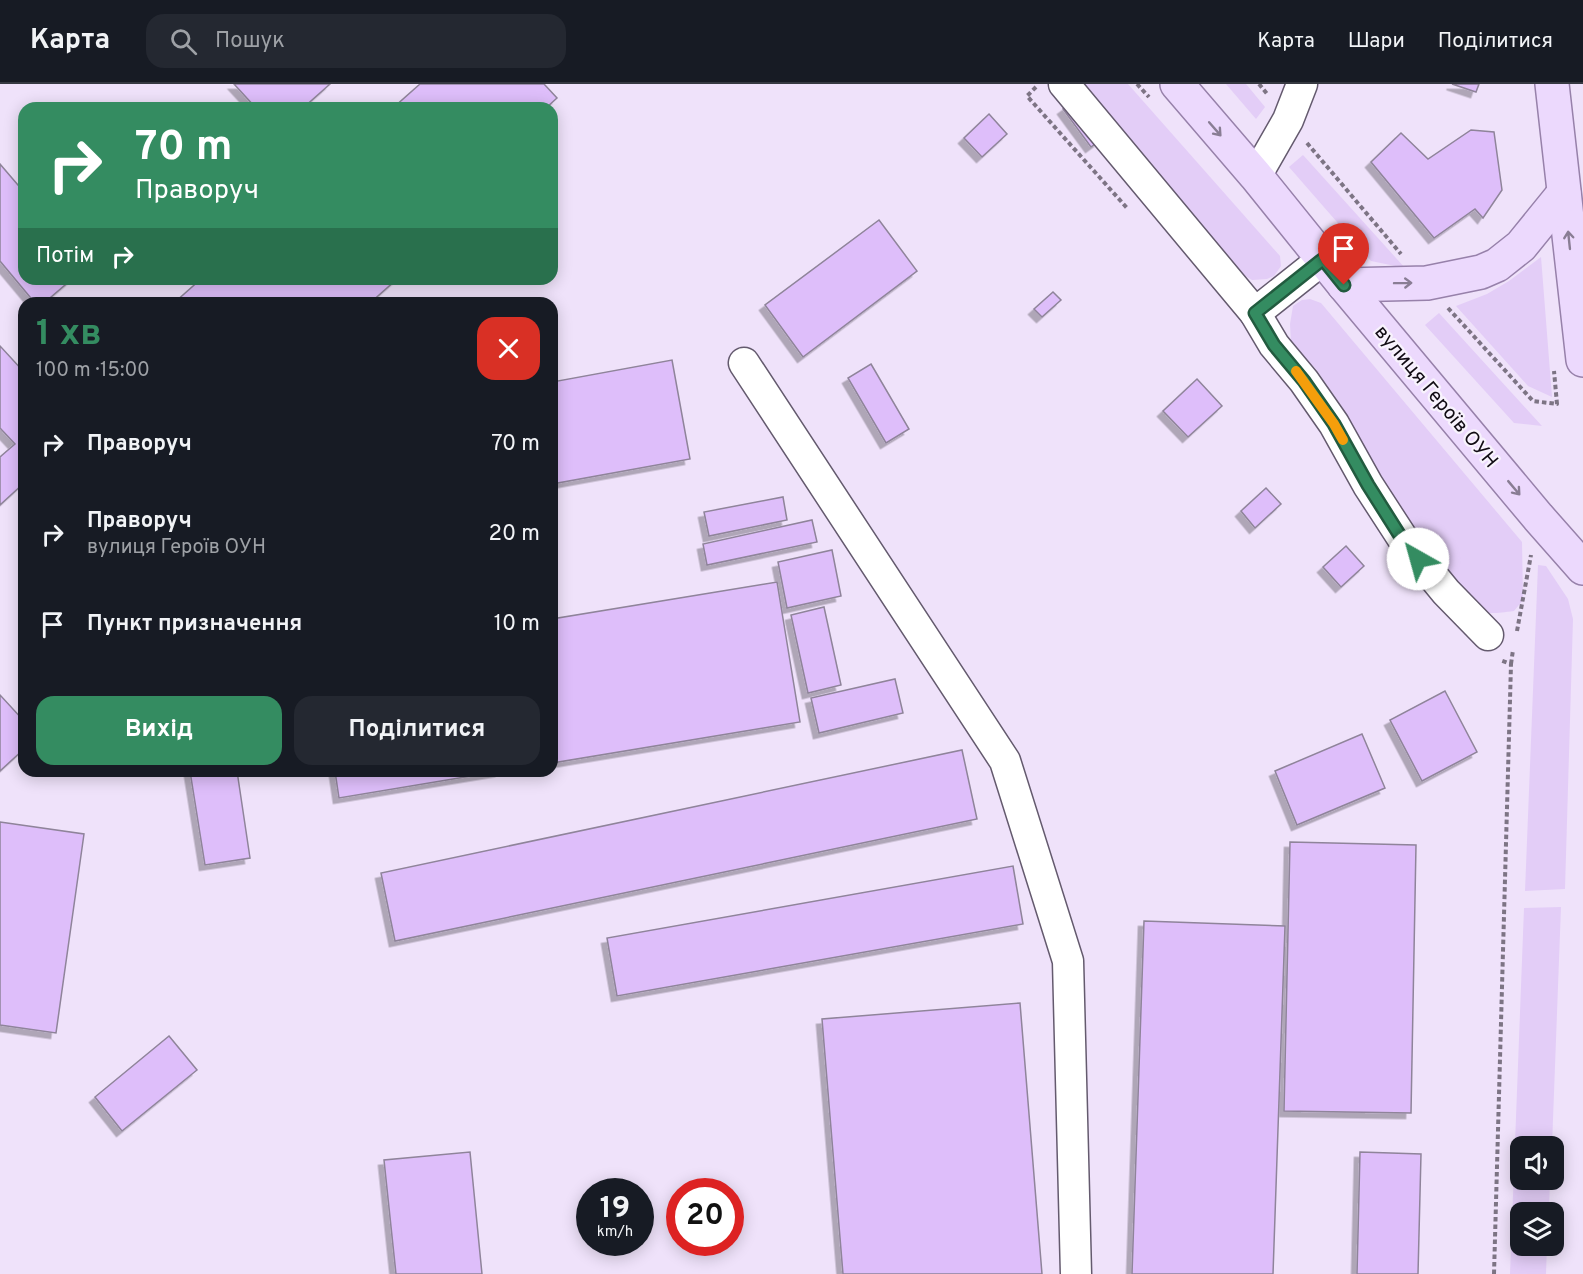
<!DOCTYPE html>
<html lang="uk">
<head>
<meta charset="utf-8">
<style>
  body { margin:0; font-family:Overpass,sans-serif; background:#242831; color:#f1f3f6; height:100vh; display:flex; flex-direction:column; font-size:22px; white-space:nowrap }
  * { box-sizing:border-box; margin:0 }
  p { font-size:20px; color:#9ea1a6 }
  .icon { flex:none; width:33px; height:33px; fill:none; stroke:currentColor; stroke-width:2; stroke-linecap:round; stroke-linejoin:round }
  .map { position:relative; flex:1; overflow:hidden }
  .details { position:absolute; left:18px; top:213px; width:540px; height:480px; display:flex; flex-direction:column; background:#171b24; border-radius:18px; box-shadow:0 3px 15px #0003 }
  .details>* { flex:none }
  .banner { position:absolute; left:18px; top:18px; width:540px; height:183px; border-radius:18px; box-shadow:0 3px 15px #0003; background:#348c61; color:#fff; overflow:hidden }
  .tools { position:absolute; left:1510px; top:1052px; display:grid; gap:12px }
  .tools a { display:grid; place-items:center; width:54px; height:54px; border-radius:12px; background:#171b24; box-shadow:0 3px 15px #0003; font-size:30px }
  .speed { position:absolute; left:576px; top:1094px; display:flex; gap:12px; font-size:30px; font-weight:700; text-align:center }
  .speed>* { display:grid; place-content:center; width:78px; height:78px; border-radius:50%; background:#171b24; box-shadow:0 3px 15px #0003; line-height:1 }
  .speed small { font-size:15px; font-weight:400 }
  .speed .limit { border:9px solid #d22; background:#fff; color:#111 }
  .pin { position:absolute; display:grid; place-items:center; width:51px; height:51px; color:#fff; margin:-62px -26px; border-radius:50% 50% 50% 0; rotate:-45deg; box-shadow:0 0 6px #0007 }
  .pin .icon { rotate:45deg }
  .me { position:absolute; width:66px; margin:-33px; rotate:322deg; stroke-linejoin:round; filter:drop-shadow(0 0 4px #0008) }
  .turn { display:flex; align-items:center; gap:21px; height:126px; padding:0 18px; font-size:27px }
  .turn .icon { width:78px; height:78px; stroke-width:2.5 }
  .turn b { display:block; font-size:42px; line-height:51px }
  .then { display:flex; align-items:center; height:57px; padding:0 18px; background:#0003; gap:12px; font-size:22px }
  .round { display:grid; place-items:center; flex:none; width:63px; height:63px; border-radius:18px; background:#242831 }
  .overview { display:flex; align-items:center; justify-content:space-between; height:102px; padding:0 18px }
  h1 { font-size:36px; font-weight:700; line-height:45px; color:#348c61 }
  .action { display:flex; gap:12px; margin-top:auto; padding:12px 18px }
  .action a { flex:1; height:69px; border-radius:18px; background:#348c61; color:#fff; font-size:24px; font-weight:700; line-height:69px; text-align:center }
  .action a+a { background:#242831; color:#f1f3f6 }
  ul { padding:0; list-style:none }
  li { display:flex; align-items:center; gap:18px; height:90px; padding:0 18px }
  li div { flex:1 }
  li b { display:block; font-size:22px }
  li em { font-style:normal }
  header { display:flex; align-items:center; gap:36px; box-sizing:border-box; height:84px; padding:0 30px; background:#171b24; border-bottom:2px solid #363941 }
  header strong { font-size:28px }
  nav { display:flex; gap:33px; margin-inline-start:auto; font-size:21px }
  .search { width:420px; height:54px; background:#242831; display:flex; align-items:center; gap:15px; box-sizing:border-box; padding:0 21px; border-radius:18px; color:#9ea1a6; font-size:22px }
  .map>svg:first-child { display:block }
  .green { fill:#e3cdf7 }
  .building { fill:#debefa; stroke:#8f849a; stroke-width:1.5; filter:url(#shadow) }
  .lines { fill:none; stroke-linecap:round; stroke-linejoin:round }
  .minor-casing { stroke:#645a6e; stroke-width:33 }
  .major-casing { stroke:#9781aa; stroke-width:36 }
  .path { stroke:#7d7484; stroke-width:4; stroke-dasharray:4.5 3; stroke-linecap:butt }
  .minor { stroke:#fff; stroke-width:30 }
  .major { stroke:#ecd9fd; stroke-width:33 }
  .oneway { stroke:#897d94 }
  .route-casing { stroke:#225b3f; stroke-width:15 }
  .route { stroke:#348c61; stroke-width:10 }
  .slow { stroke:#f59e0b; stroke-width:10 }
  .labels { text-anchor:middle; stroke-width:4.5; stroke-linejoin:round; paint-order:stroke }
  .street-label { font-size:20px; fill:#110c14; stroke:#f8f3fd }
</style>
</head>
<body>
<header>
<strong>Карта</strong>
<div class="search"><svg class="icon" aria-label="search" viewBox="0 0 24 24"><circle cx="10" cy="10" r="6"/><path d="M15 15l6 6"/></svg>Пошук</div>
<nav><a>Карта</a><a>Шари</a><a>Поділитися</a></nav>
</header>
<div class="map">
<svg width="1583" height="1190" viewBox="0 0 1583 1190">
  <defs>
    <filter id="shadow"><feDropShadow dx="-5.5" dy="5.5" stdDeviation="0" flood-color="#0004"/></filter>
  </defs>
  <rect width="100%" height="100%" fill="#efe2fa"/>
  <g class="green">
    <path d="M1080 0H1128L1280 172 1281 182 1274 192 1267 195 1252 196 1242 190Z"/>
    <path d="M1226 0H1246L1265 23 1256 35Z"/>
    <path d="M1303 71 1405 184 1371 177 1289 83Z"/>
    <path d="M1541 173 1552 313 1528 302 1456 222 1487 210 1509 197Z"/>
    <path d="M1310 215 1321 219 1522 458 1523 516 1514 527C1487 530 1486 533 1467 512L1384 407 1355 361 1351 338 1342 323 1316 285 1291 258 1290 240 1293 222 1302 216Z"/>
    <path d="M1439 229 1542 342 1514 339 1425 241Z"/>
    <path d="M1538 481 1546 482 1568 515 1573 535 1565 805 1525 807Z"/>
    <path d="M1561 823 1552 1062H1521V1095H1550L1549 1128H1521V1161H1547L1546 1190H1510L1524 824Z"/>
  </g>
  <g class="building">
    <path d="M234 0H330L303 24H256Z"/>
    <path d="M420 0H544L557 14 546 24H393Z"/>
    <path d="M1452 0H1479L1476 8Z"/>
    <path d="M1071 19 1099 57 1091 63 1063 25Z"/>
    <path d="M989 30 1007 50 982 73 964 54Z"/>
    <path d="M1471 46 1494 48 1502 106 1483 134 1475 125 1434 154 1371 78 1401 49 1428 75Z"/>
    <path d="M0 80 24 108V195H72L44 219H35L0 177Z"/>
    <path d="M879 136 917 187 803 273 765 221Z"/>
    <path d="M201 195H397L370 219H174Z"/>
    <path d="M1053 208 1061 216 1042 233 1034 225Z"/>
    <path d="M0 262 24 288V399L0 421V373L15 360 0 344Z"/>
    <path d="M672 276 690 375 552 400V298Z"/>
    <path d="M871 280 909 345 886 359 848 294Z"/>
    <path d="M1197 295 1222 322 1188 353 1163 327Z"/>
    <path d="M1266 404 1281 420 1255 444 1241 427Z"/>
    <path d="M783 413 787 436 709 452 704 428Z"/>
    <path d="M812 436 817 458 707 481 703 460Z"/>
    <path d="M1346 462 1364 482 1341 503 1323 483Z"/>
    <path d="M832 466 841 512 787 524 778 478Z"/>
    <path d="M777 498 800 638 552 679V535Z"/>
    <path d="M824 523 841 601 808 609 791 531Z"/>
    <path d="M895 595 903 629 819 649 811 614Z"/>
    <path d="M1445 607 1477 668 1422 697 1390 636Z"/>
    <path d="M0 611 24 637V665L0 687Z"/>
    <path d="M1362 650 1385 704 1297 741 1275 687Z"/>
    <path d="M962 666 977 735 395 857 381 789Z"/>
    <path d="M190 687H237L250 774 205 781Z"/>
    <path d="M335 687H501L339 714Z"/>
    <path d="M0 738 84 750 56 949 0 941Z"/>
    <path d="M1290 758 1416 761 1411 1029 1284 1027Z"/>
    <path d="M1013 782 1023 840 617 912 607 854Z"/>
    <path d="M1144 837 1285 842 1273 1190H1132Z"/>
    <path d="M1020 919 1042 1190H843L822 935Z"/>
    <path d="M169 952 197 986 122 1047 95 1013Z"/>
    <path d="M470 1068 482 1190H396L384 1076Z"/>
    <path d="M1360 1068 1421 1070 1418 1190H1357Z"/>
  </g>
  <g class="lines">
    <defs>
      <g id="minor">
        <path d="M1064 0 1255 229 1323 175"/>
        <path d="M1256 92 1288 36 1302 0"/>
        <path d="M1255 229 1274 261 1304 297 1334 340 1368 401 1405 458 1446 508 1488 551"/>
        <path d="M744 279 1005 677 1068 877 1076 1190"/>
      </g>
      <g id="major">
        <path d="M1177 0 1256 92 1344 201 1538 433 1583 484"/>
        <path d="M1552 0 1583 276"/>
        <path d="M1344 201 1427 199 1481 188 1497 181 1521 162 1564 109"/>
      </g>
    </defs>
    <use href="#minor" class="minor-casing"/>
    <use href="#major" class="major-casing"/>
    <g class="path">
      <path d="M1137 0 1149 13"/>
      <path d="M1259 0 1268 11"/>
      <path d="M1036 3 1027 12 1127 124"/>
      <path d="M1307 59 1401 170"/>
      <path d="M1448 224 1533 317 1557 320 1554 287"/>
      <path d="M1517 547 1531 471"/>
      <path d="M1511 580 1513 566"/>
      <path d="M1494 1190 1511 580 1500 576"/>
    </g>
    <use href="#minor" class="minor"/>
    <use href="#major" class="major"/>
  </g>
  <defs><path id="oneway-shaft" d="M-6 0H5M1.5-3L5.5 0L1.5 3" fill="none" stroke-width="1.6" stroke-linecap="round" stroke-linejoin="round" transform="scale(1.5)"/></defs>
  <g class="oneway">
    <use href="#oneway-shaft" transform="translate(1215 45) rotate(49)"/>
    <use href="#oneway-shaft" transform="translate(1569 156) rotate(-96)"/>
    <use href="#oneway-shaft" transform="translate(1403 199) rotate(-1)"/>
    <use href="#oneway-shaft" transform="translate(1514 404) rotate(50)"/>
  </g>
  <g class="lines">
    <defs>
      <path id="route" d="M1344 201 1323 175 1255 229 1274 261 1304 297 1334 340 1368 401 1404 458 1418 475"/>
    </defs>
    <use href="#route" class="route-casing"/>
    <use href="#route" class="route"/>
    <path class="slow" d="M1296 287 1334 340 1343 356"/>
  </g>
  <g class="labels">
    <g class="street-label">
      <text transform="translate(1437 312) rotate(50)" y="7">вулиця Героїв ОУН</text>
    </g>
  </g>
</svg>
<div class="tools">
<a><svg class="icon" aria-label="sound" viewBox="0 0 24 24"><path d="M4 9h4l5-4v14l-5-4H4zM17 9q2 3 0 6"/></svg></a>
<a><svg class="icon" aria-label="layers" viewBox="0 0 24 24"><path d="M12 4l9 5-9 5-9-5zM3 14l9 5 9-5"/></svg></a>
</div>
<div class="speed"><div>19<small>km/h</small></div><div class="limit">20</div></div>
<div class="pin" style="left:1344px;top:201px;background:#d93025"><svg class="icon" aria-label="arrive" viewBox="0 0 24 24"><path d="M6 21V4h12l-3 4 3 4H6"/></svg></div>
<svg class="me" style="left:1418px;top:475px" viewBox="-20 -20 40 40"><circle r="19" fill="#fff"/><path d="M0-13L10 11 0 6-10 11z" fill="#348c61"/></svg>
<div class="banner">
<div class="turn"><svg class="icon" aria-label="right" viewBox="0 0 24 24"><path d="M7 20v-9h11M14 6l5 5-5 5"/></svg><div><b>70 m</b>Праворуч</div></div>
<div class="then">Потім<svg class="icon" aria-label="right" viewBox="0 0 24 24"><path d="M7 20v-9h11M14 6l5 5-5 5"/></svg></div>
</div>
<section class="details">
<div class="overview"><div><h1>1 хв</h1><p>100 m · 15:00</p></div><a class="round" style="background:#d93025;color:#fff"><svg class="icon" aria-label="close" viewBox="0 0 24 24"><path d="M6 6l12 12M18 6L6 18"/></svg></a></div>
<ul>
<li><svg class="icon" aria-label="right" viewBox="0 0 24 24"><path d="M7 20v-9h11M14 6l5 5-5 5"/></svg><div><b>Праворуч</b></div><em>70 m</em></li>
<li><svg class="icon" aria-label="right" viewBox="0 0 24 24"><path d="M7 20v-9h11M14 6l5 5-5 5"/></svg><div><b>Праворуч</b><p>вулиця Героїв ОУН</p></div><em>20 m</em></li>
<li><svg class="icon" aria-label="arrive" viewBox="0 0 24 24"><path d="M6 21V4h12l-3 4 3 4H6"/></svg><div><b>Пункт призначення</b></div><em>10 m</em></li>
</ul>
<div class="action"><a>Вихід</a><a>Поділитися</a></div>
</section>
</div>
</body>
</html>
